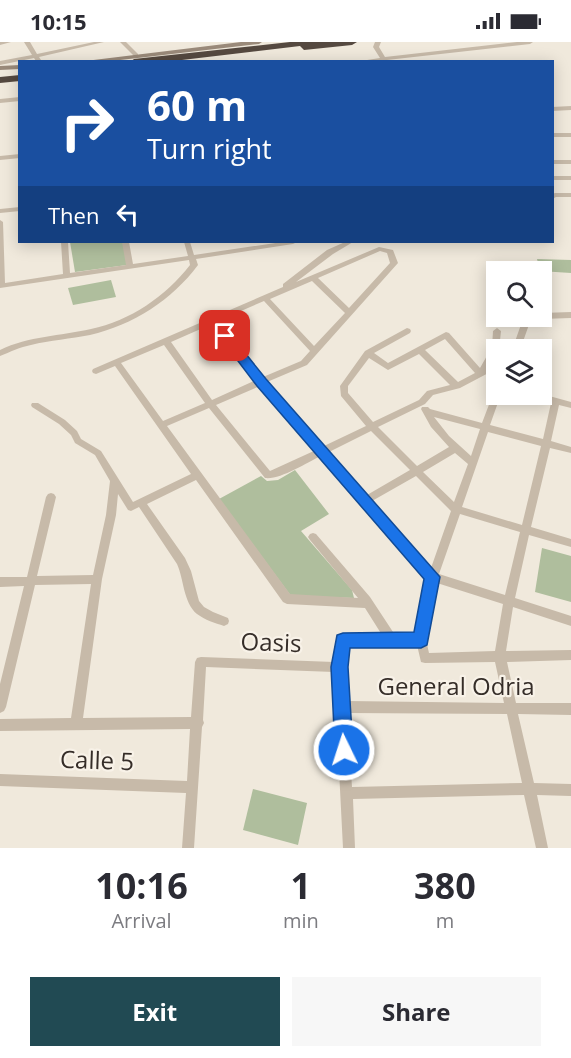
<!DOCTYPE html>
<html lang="en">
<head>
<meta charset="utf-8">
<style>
  body { margin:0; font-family:"Open Sans",sans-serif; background:#f7f7f7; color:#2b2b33; height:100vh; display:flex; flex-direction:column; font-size:22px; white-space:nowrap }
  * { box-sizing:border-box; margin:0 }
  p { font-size:20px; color:#7c7c81 }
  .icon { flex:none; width:33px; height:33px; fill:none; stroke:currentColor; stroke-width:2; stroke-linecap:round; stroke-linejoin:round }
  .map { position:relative; height:806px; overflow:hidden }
  .drawer { display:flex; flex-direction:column; background:#fff; flex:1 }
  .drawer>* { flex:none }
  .top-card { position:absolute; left:18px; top:18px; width:536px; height:183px; border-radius:0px; box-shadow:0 3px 15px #0003; background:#1a4fa0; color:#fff; overflow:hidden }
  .buttons { position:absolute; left:486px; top:219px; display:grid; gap:12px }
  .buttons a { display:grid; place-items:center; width:66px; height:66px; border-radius:0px; background:#fff; box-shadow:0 3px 15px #0003; font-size:30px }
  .pin { position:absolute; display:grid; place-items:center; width:51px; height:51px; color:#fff; margin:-26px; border-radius:12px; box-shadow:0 3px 9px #0006 }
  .me { position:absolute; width:66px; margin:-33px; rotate:356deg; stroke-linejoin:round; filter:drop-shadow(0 0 4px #0008) }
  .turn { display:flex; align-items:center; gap:21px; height:126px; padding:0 30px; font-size:27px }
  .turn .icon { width:78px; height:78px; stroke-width:2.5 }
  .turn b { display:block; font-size:42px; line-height:51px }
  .then { display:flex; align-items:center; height:57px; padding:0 30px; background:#0003; gap:12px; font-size:22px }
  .eta { display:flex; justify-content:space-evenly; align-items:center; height:102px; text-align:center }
  .eta b { font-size:36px; font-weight:700; line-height:42px }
  .button { display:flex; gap:12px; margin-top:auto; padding:12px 30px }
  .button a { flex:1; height:69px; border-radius:0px; background:#214a53; color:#fff; font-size:24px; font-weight:700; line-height:69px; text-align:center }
  .button a+a { background:#f7f7f7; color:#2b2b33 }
  .status { display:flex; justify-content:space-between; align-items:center; height:42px; padding:0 30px; background:#fff; direction:ltr }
  .status svg { height:16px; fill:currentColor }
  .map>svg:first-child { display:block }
  .green { fill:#afbe9d }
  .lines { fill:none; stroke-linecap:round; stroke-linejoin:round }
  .street { fill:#c7baa9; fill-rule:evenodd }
  .secondary { fill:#9a8a7a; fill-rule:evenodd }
  .highway { fill:#554940; fill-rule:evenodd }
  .route { fill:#1a73e8; stroke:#114b97; stroke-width:1.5 }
  .labels { text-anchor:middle; stroke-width:4.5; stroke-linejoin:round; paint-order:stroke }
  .near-street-label { font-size:24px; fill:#352d28; stroke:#f8f2e8 }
</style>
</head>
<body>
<div class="status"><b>10:15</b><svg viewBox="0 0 49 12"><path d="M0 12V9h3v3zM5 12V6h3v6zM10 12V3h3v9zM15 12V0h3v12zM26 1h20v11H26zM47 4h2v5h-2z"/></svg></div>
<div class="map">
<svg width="571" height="806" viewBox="0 0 571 806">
  <rect width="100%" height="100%" fill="#f0e9dc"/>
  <g class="green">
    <path d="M70 200H123L127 223 75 230Z"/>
    <path d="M537 217 571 218V231L540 229Z"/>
    <path d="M111 238 116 255 73 263 68 246Z"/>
    <path d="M295 428 329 472 301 489 352 548 354 556 291 554 219 457 261 434 267 439 278 438Z"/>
    <path d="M542 506 571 514V560L535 550Z"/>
    <path d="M253 747 307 761 298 803 243 788Z"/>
  </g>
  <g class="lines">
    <g class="street">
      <path d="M0 0H11L0 3Z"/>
      <path d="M24 0H30L37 12 94 0H104L39 15 41 18 38 20 36 19 34 16 0 23V19L32 13Z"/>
      <path d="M120 0H126L138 12V14H134Z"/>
      <path d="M375 0H381L379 5 385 15 517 0H533L530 2 387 18 388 20H354L380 16 373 5Z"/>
      <path d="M20 55V59L0 61V57Z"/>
      <path d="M571 64V68L552 69V65Z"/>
      <rect x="552" y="91" width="19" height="4"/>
      <path d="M20 112V116L0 118V114Z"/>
      <rect x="552" y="118" width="19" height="4"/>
      <rect x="552" y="134" width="19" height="4"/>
      <path d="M555 151H571V155H556L552 157V152Z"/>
      <path d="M20 165V169L0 171V167Z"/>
      <path d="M0 178 3 180 5 241 63 232 61 200H68L70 231 126 223 122 200H129L133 222 188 214 184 200H190L194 213 282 200H297L293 202 196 217 198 223C172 258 133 283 90 293 71 297 50 298 31 303 20 305 10 310 0 314V308C29 294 60 294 91 287 130 279 166 254 190 223L189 218 0 246Z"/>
      <path d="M345 200H353L333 212 296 240 379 205 393 208 398 221 307 323 267 340 324 404 366 384 341 354 340 344 365 309 407 286 410 287 411 289 410 291 374 311 388 321 446 290 449 291 480 326 492 305 493 289 497 286 501 289 499 308H496V311L490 324 496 321V327L460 346 433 353 425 362 378 385 417 424 449 405 431 385 421 367 422 365H428L430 367 482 381 493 352 496 349V352H501L490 383 543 397 551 361 525 354 524 352H542L571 360V366L559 363 551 399 571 405V411L550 406 531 485 571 497V505L529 493 515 556 571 574V584L513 565 506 609 571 608V618L507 620 516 661H571V673L518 672 534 741 571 742V754L537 753 548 806H536L524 753 353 757 355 806H343L334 630 206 625 203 678 204 681 202 685 194 806H182L186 751 0 744V732L187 739 190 687 0 689V677L71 676 91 542 35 543 6 665 4 669 0 671V642L24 544 0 545V535H27L46 455 48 452 51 451 54 452 56 455 37 534 93 533 106 473 110 439 95 413 75 401 71 393 59 382 32 365 31 363 32 361H38L65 378 77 389 81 397 101 409 133 460 191 432 115 324 96 332 93 331 92 329 93 327 283 245V242L327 208ZM380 209 387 211 390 221 349 266 318 236ZM312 239 345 271 314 304 270 257ZM264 259 310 309 301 319 263 335 218 279ZM212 282 256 338 212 358 171 300ZM445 297 475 331 458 340 425 308ZM164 303 205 361 163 379 121 321ZM419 312 450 343 427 349 419 358 373 380 348 351V344L369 316 388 328ZM260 344 316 408 270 429 216 363ZM209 366 265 436C280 438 306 421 321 414L428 536 417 593H395L370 555 316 492 313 491 310 492 308 495 310 498 358 556 290 552 167 384ZM434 375 480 387 471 414 449 394ZM371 389 410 428 367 453 329 410ZM488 390 541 404 522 483 462 465ZM455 411 468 422 454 460 423 430ZM416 434 451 469 431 526 372 459ZM196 438 283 560 287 562 365 566 382 593H343L339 594 334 620 201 615 197 616 195 620 191 675 83 676 102 537 116 473 118 452 128 468 131 469 139 465 177 522C184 537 183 560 197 572 205 578 215 581 224 584L228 582 229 579 228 576 213 570 204 565 199 559 191 529 185 516 147 462ZM460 472 520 490 505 553 439 532ZM437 541 503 562 495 609 429 611 426 598ZM348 603H417L421 620 425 621 495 620 504 661 347 659 345 625ZM347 671 507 672 522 741 352 745Z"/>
      <path d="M571 270V276L542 277 538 274H542V271Z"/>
      <path d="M534 274 531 277 520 308H512L524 274Z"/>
    </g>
    <g class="secondary">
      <path d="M241 0H262L259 2 103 20H77Z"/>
      <path d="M20 23V27L0 28V24Z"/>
    </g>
    <g class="highway">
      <path d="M290 0H357L352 3 304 8 300 4 165 20H130L134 17Z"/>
      <path d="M20 33V39L0 41V35Z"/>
    </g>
  </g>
  <path class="route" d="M225 290 229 291 266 337 440 535 427 603 421 606H350L348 625 353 708 350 714 344 717 337 714 335 708 331 625 337 593 343 591 414 590 424 537 257 344 219 294Z"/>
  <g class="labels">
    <g class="near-street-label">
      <text transform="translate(271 601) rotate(2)" y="8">Oasis</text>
      <text x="456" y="653">General Odria</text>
      <text transform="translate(97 719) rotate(2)" y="8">Calle 5</text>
    </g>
  </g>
</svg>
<div class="buttons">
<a><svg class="icon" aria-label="search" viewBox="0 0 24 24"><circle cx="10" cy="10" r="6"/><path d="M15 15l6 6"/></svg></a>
<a><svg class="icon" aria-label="layers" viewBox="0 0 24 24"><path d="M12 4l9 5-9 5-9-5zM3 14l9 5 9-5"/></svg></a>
</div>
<div class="pin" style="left:225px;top:294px;background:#d93025"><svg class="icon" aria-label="arrive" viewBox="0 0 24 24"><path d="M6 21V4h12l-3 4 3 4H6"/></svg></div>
<svg class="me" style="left:344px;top:708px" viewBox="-20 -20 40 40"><circle r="17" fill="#1a73e8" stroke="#fff" stroke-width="3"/><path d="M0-11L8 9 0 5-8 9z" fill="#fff"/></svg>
<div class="top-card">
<div class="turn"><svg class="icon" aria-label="right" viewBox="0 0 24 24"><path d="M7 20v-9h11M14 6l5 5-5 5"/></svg><div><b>60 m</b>Turn right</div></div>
<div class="then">Then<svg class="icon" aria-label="left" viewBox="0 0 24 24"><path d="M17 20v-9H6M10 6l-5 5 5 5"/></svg></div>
</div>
</div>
<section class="drawer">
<div class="eta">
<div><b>10:16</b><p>Arrival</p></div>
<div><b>1</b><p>min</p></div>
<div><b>380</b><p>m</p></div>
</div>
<div class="button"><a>Exit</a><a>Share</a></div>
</section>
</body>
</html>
